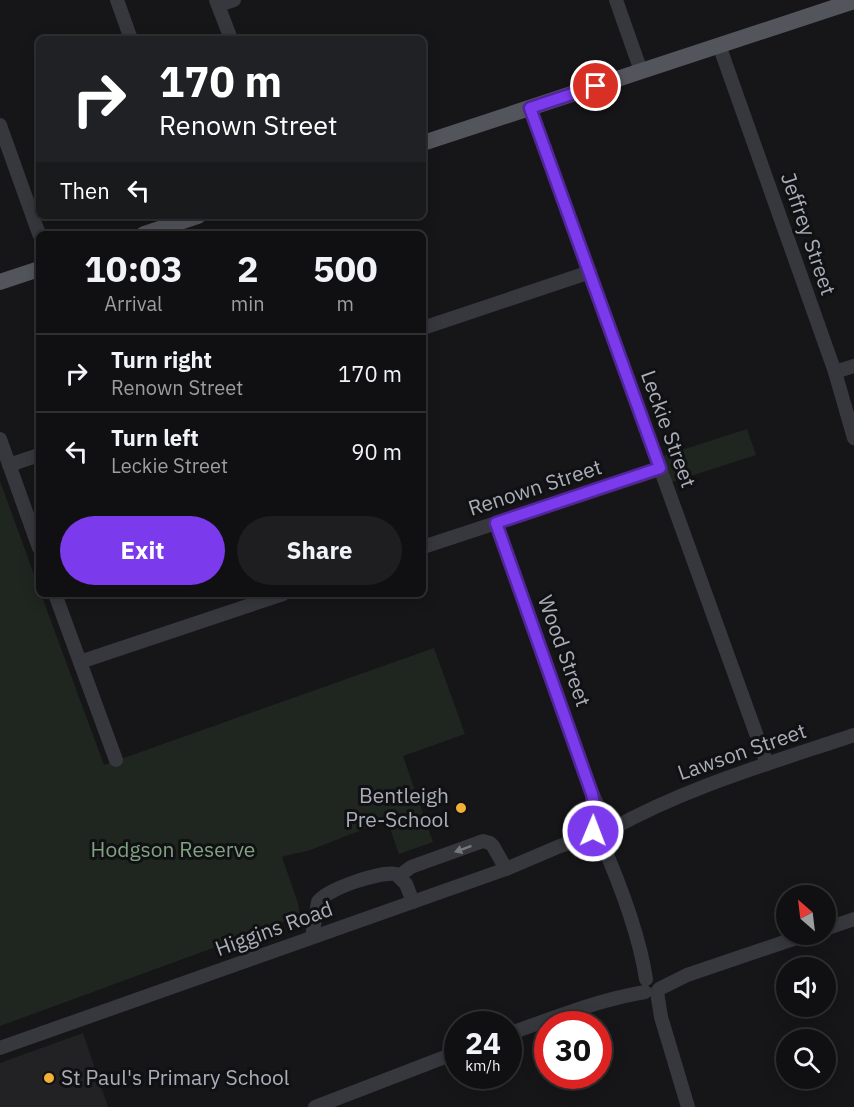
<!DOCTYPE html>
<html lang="en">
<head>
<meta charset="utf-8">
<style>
  body { margin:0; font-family:"IBM Plex Sans",sans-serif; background:#1e1e20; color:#f1f3f6; height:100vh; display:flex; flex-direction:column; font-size:22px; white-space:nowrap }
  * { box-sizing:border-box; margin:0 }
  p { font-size:20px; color:#9c9d9f }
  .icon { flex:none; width:33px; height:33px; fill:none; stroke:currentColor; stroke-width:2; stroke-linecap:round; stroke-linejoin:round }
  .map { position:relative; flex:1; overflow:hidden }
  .drawer { position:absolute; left:36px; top:231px; width:390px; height:366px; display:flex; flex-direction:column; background:#101012; border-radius:9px; box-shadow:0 3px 15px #0003,0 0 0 2px #303032 }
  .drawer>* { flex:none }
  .banner { position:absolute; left:36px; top:36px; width:390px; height:183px; border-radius:9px; box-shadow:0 3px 15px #0003,0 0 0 2px #303032; background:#202124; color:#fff; overflow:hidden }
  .needle { width:39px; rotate:332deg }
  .tools { position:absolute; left:776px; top:885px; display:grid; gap:12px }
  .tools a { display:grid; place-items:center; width:60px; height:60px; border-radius:50%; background:#101012; box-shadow:0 3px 15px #0003,0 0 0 2px #303032; font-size:30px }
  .speed { position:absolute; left:444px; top:1011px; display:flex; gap:12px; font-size:30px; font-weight:700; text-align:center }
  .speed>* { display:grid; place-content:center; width:78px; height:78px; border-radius:50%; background:#101012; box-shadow:0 3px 15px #0003,0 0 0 2px #303032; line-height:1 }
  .speed small { font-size:15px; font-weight:400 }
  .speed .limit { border:9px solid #d22; background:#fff; color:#111 }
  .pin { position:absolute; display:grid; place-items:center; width:51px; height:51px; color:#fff; margin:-26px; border:3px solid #fff; border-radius:50%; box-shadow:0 2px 6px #0007 }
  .me { position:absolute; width:66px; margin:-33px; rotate:1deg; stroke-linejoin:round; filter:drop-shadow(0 0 4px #0008) }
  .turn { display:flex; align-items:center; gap:21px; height:126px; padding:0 24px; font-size:27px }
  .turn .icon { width:78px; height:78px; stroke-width:2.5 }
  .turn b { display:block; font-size:42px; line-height:51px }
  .then { display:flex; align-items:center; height:57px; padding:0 24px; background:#0003; gap:12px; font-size:22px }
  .eta { display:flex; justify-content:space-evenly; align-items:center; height:102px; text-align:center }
  .eta b { font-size:36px; font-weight:700; line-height:42px }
  .action { display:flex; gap:12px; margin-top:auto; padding:12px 24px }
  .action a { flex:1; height:69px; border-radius:36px; background:#7c3aed; color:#fff; font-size:24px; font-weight:700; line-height:69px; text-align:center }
  .action a+a { background:#1e1e20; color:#f1f3f6 }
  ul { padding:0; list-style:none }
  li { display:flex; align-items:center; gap:18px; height:78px; padding:0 24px; border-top:2px solid #303032 }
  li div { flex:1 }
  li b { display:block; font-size:22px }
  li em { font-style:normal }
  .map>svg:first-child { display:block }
  .built { fill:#222225 }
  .green { fill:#1e261f }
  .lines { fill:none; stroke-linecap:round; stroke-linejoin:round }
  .minor { stroke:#37383d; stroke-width:14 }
  .major { stroke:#53555c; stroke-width:16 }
  .oneway { fill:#757881 }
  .route-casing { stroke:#51269a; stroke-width:15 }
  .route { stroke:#7c3aed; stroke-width:10 }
  .poi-dot { fill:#f2b134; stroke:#111113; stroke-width:2 }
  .labels { text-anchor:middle; stroke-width:6; stroke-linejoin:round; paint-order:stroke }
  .street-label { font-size:21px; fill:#a8adb8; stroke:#111113 }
  .poi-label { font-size:21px; fill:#a8adb8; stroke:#111113; text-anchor:end }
  .park-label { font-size:21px; fill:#7fa381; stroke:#111113 }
</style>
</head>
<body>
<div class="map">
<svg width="854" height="1107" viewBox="0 0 854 1107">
  <rect width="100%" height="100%" fill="#161618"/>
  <path class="built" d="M83 1033 108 1107H0V1063Z"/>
  <g class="green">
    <path d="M747 429 756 455 672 482 663 456Z"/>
    <path d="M0 481 39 588V594H41L104 765 434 648 465 734 403 756 433 842 399 854 387 820 313 849C302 853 293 853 282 857L298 903 300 916 0 1026Z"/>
  </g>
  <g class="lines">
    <g class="minor">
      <path d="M117 0 131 39"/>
      <path d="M216 0 231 39"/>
      <path d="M616 0 641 71"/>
      <path d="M218 5 234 0"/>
      <path d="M719 45 835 372 854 438"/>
      <path d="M530 108 767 764"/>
      <path d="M0 125 39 234"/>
      <path d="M423 328 590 272"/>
      <path d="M835 372 854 366"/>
      <path d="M0 439 39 548"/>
      <path d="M9 465 39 455"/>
      <path d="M496 523 592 793 605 820"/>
      <path d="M423 547 660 469"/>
      <path d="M55 594 116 760"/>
      <path d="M80 662 283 594"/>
      <path d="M610 830C687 787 771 763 854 735"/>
      <path d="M599 836C618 879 639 933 646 979"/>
      <path d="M399 876 411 867 483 841 490 843 493 846 506 869"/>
      <path d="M825 929 854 919"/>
      <path d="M312 937 318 902C326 889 381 871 396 874L406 884 413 902"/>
      <path d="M659 989 687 975 808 934"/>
      <path d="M657 992 661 1017 688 1107"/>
      <path d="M508 1034C554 1018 597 1000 645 992"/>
      <path d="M0 1048 506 869 560 846 597 835"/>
      <path d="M315 1107 458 1052"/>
    </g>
    <g class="major">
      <path d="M423 143 854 1"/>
      <path d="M144 234 198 216"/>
      <path d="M0 282 39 269"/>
    </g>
  </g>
  <defs><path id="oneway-solid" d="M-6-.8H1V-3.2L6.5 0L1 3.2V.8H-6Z" transform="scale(1.5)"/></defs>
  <use class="oneway" href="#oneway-solid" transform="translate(463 849) rotate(160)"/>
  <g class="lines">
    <defs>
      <path id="route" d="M593 831V824L597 820 592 794 496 523 660 468 530 108 596 86"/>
    </defs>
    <use href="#route" class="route-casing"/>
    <use href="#route" class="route"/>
  </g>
  <g class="poi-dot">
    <circle cx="461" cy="808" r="6"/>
    <circle cx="49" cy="1078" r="6"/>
  </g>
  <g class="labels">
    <g class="street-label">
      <text transform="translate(808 234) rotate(71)" y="7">Jeffrey Street</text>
      <text transform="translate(668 429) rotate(70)" y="7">Leckie Street</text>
      <text transform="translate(535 488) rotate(-18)" y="7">Renown Street</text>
      <text transform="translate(564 651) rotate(70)" y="7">Wood Street</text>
      <text transform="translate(742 752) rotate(-19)" y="7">Lawson Street</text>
      <text transform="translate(274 929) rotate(-20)" y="7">Higgins Road</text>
    </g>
    <g class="poi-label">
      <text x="449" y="803">Bentleigh<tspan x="449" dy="24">Pre-School</tspan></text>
      <text x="61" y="1085" text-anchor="start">St Paul's Primary School</text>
    </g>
    <g class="park-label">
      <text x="173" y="857">Hodgson Reserve</text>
    </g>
  </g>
</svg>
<div class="tools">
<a><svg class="needle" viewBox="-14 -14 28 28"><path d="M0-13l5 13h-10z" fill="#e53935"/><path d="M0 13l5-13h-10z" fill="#9c9d9f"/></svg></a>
<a><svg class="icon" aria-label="sound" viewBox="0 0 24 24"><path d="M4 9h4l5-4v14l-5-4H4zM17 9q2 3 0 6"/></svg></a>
<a><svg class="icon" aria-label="search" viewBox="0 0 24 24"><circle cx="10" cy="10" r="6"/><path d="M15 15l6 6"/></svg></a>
</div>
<div class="speed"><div>24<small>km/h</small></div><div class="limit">30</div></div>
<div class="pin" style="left:596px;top:86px;background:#d93025"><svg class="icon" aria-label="arrive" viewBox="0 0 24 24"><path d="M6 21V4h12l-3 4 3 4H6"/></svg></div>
<svg class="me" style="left:593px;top:831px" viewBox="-20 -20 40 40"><circle r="17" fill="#7c3aed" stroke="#fff" stroke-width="3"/><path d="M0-11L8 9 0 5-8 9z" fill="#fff"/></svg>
<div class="banner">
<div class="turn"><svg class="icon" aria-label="right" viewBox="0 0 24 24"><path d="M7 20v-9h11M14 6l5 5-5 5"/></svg><div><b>170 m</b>Renown Street</div></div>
<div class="then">Then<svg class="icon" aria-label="left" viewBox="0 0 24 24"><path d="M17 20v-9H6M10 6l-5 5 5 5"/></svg></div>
</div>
<section class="drawer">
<div class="eta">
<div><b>10:03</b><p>Arrival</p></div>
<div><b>2</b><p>min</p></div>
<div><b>500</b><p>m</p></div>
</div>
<ul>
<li><svg class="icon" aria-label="right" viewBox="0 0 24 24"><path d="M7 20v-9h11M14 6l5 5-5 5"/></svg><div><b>Turn right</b><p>Renown Street</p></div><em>170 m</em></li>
<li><svg class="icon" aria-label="left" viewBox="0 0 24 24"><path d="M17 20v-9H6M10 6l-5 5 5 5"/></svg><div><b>Turn left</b><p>Leckie Street</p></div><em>90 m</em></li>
</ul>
<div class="action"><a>Exit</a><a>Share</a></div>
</section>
</div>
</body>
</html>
